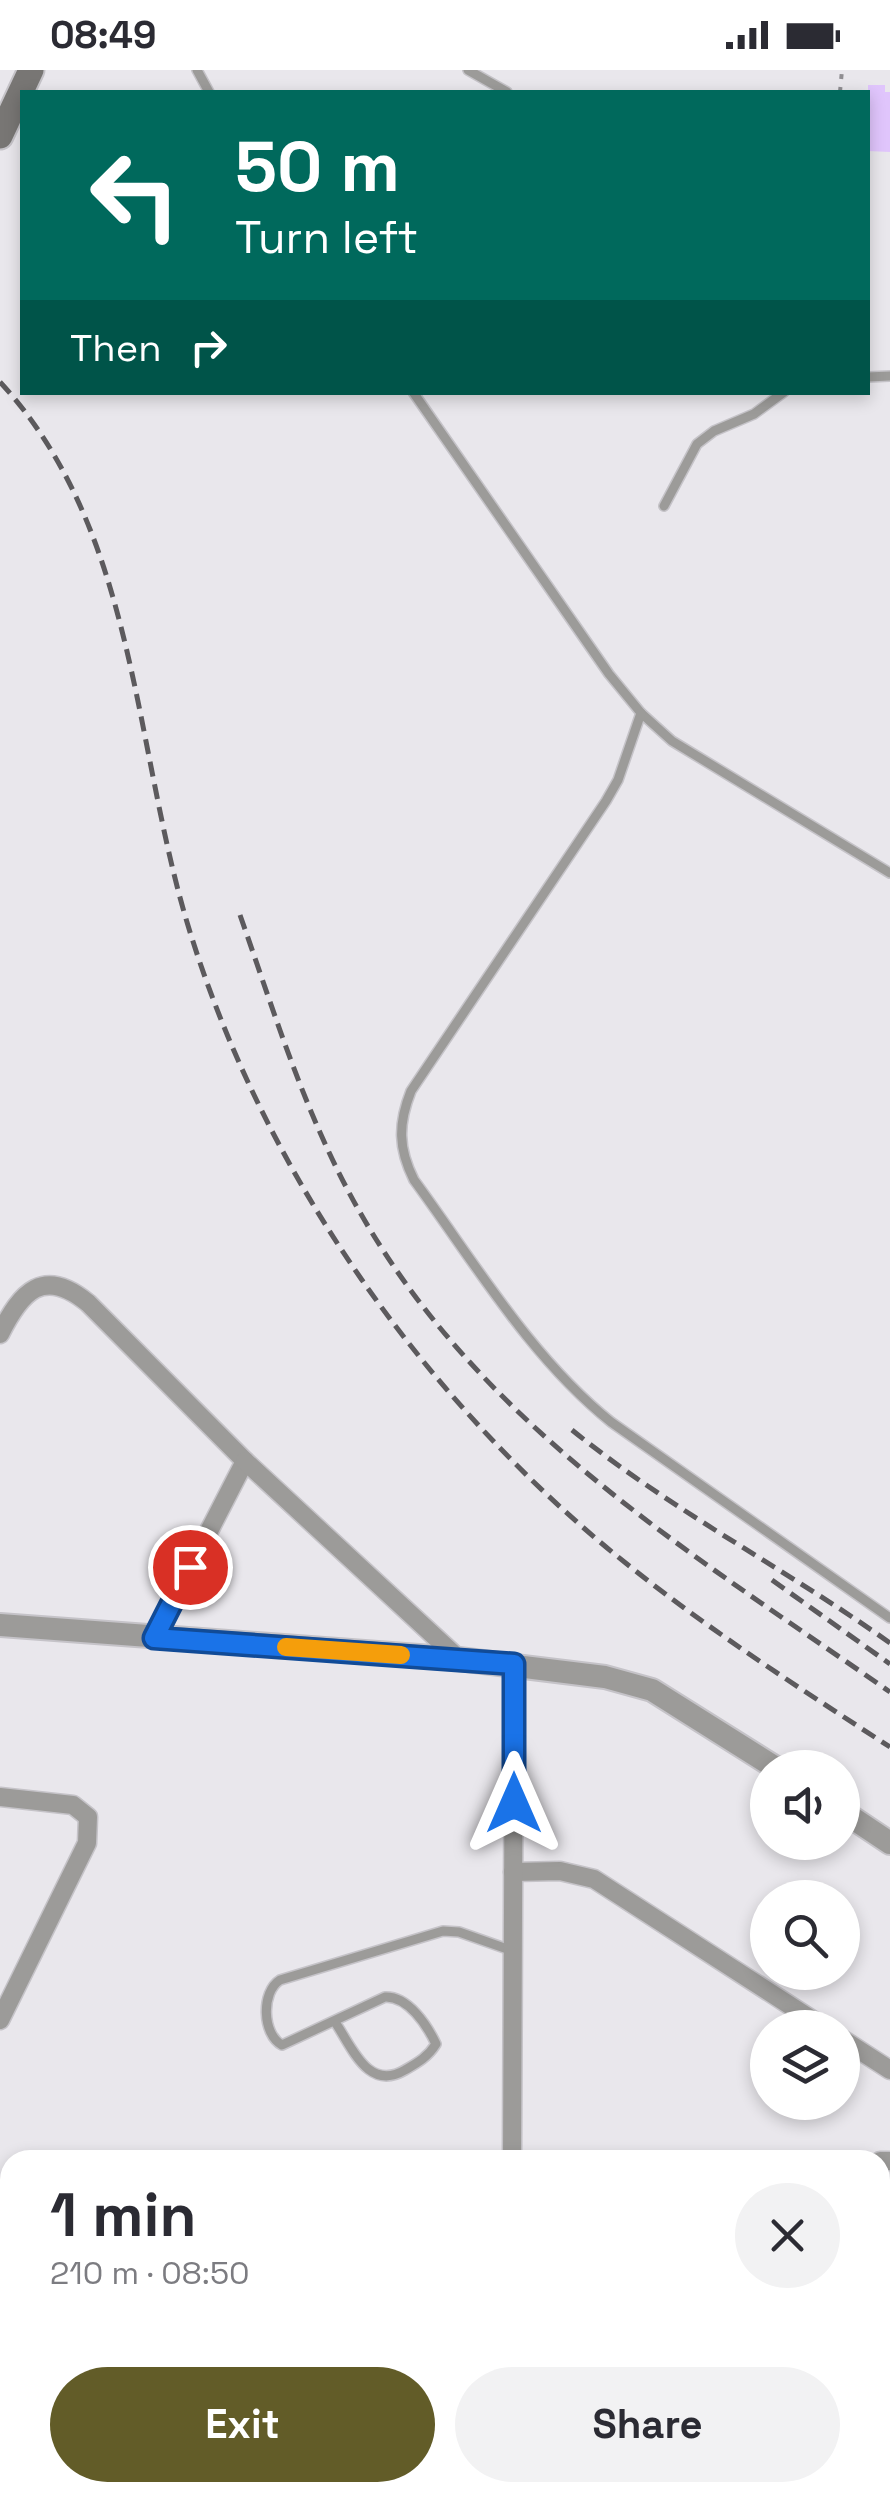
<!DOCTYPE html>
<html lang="en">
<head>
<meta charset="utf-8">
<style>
  body { margin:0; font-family:"Space Grotesk",sans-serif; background:#f2f2f3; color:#2b2b33; height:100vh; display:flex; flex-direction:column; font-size:38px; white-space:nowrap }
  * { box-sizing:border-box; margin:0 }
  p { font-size:32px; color:#7c7c81 }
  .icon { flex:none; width:55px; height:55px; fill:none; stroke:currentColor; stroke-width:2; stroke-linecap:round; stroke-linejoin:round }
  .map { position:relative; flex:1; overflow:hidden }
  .sheet { position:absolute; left:0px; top:2080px; width:890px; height:352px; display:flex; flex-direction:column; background:#fff; border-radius:30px 30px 0 0; box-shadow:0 5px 15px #0003 }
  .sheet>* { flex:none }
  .top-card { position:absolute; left:20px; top:20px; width:850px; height:305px; border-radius:0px; box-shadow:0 5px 15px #0003; background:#00695c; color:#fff; overflow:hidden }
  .controls { position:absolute; left:750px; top:1680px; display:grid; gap:20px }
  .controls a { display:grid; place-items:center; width:110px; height:110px; border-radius:50%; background:#fff; box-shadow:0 5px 15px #0003; font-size:50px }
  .pin { position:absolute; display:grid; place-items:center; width:85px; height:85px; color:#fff; margin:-42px; border:5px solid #fff; border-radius:50%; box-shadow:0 2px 10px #0007 }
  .me { position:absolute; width:110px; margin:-55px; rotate:0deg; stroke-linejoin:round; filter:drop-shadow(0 0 8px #0008) }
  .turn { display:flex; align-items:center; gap:35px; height:210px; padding:0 50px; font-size:45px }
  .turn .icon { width:130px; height:130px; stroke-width:2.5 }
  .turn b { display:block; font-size:70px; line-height:85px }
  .then { display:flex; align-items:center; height:95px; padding:0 50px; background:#0003; gap:20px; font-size:38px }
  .round { display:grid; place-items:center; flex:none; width:105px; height:105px; border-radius:52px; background:#f2f2f3 }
  .head { display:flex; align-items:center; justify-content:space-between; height:170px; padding:0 50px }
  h1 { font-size:60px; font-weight:600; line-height:75px }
  .cta { display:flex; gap:20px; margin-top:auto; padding:20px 50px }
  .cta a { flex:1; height:115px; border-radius:60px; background:#625c28; color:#fff; font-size:40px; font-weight:600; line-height:115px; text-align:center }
  .cta a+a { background:#f2f2f3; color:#2b2b33 }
  .status { display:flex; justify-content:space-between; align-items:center; height:70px; padding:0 50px; background:#fff; direction:ltr }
  .status svg { height:28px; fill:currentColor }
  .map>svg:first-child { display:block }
  .building { fill:#e0c5fc }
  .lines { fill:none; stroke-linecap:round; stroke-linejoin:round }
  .service-casing { stroke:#c5c3c8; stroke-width:12 }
  .minor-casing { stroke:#c5c3c8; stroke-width:21 }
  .tertiary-casing { stroke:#c5c3c8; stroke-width:26 }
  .secondary-casing { stroke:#c5c3c8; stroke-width:29 }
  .path { stroke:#8f8d91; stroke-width:4; stroke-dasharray:5 8; stroke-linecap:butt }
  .service { stroke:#9c9b99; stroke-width:9 }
  .minor { stroke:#9c9b99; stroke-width:18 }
  .tertiary { stroke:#9c9b99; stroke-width:22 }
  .secondary { stroke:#787674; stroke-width:25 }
  .rail { stroke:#5c5a5d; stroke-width:5; stroke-dasharray:15 8; stroke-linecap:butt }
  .route-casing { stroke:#114b97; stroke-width:25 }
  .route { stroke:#1a73e8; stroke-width:18 }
  .slow { stroke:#f59e0b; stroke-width:18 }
</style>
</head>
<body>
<div class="status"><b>08:49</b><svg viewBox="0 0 49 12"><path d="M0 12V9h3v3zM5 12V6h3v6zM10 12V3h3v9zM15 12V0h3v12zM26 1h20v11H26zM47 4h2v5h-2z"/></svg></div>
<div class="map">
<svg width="890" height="2432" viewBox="0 0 890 2432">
  <rect width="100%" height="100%" fill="#e9e7ec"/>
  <path class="building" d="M868 15H885V22H890V82L868 81Z"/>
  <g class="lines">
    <defs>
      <g id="service">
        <path d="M197 0 209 22"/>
        <path d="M468 0 507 22"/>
        <path d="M868 307 890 306"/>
        <path d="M413 322 609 604 641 643 672 671 890 803"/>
        <path d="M664 436 697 374 714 361 754 344 784 322"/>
        <path d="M641 643 618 710 606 731 411 1021C398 1054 398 1078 414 1110 475 1193 530 1287 611 1352L890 1548"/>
        <path d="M335 1952C352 1977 368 2022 405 2000 417 1993 428 1987 436 1974 427 1955 408 1926 385 1927L282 1975C262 1964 261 1922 280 1910L443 1861 459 1862 513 1881"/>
      </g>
      <g id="minor">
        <path d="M0 1264C21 1222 43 1196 88 1233L245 1391 154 1568"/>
        <path d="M245 1391 459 1589"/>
        <path d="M0 1727 73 1735 88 1747 87 1773 0 1950"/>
        <path d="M513 1802 560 1801 594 1809 825 1958"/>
        <path d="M842 1969 890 2000"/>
        <path d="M512 2090 514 1594"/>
        <path d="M880 2091H890"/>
        <path d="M880 2393H890"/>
        <path d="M421 2432 429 2422"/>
        <path d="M507 2432V2422"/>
        <path d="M690 2432 691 2422"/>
      </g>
      <g id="tertiary">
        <path d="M0 1555 459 1589 605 1607 652 1620 776 1698"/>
        <path d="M842 1741 890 1773"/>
      </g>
      <path id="secondary" d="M0 66 31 0"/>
    </defs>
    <use href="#service" class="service-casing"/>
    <use href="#minor" class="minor-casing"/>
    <use href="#tertiary" class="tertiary-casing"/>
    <use href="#secondary" class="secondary-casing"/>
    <path class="path" d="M840 22 842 0"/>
    <use href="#service" class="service"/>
    <use href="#minor" class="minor"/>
    <use href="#tertiary" class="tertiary"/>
    <use href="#secondary" class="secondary"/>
    <g class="rail">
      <path d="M0 312C133 456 133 663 184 842 255 1087 411 1314 606 1477 695 1551 793 1614 890 1677"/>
      <path d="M240 845C270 930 297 1018 337 1099 456 1342 677 1473 890 1622"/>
      <path d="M572 1360C672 1441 786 1499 890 1573"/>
      <path d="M772 1510 890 1594"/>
    </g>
  </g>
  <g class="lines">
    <defs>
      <path id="route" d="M190 1497 154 1568 514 1594V1733"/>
    </defs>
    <use href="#route" class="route-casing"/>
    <use href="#route" class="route"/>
    <path class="slow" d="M286 1577 401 1585"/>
  </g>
</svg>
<div class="controls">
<a><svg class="icon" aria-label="sound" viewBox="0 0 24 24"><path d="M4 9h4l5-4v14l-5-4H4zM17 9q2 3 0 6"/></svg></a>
<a><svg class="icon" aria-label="search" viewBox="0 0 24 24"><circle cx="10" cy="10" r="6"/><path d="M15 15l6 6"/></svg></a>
<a><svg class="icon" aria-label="layers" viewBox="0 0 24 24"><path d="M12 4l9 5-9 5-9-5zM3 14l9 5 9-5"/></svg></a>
</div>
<div class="pin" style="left:190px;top:1497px;background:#d93025"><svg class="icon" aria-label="arrive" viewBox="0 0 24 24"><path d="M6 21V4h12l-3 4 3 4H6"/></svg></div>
<svg class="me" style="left:514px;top:1733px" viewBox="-20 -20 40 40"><path d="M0-17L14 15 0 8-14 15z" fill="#1a73e8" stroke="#fff" stroke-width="4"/></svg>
<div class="top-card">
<div class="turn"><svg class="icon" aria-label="left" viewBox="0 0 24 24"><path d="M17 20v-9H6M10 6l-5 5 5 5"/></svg><div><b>50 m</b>Turn left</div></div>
<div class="then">Then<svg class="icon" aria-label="right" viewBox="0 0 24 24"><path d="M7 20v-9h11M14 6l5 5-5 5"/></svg></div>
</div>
<section class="sheet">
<div class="head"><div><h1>1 min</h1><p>210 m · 08:50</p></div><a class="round"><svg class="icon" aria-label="close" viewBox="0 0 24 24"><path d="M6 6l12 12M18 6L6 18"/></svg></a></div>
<div class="cta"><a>Exit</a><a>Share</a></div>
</section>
</div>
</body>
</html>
